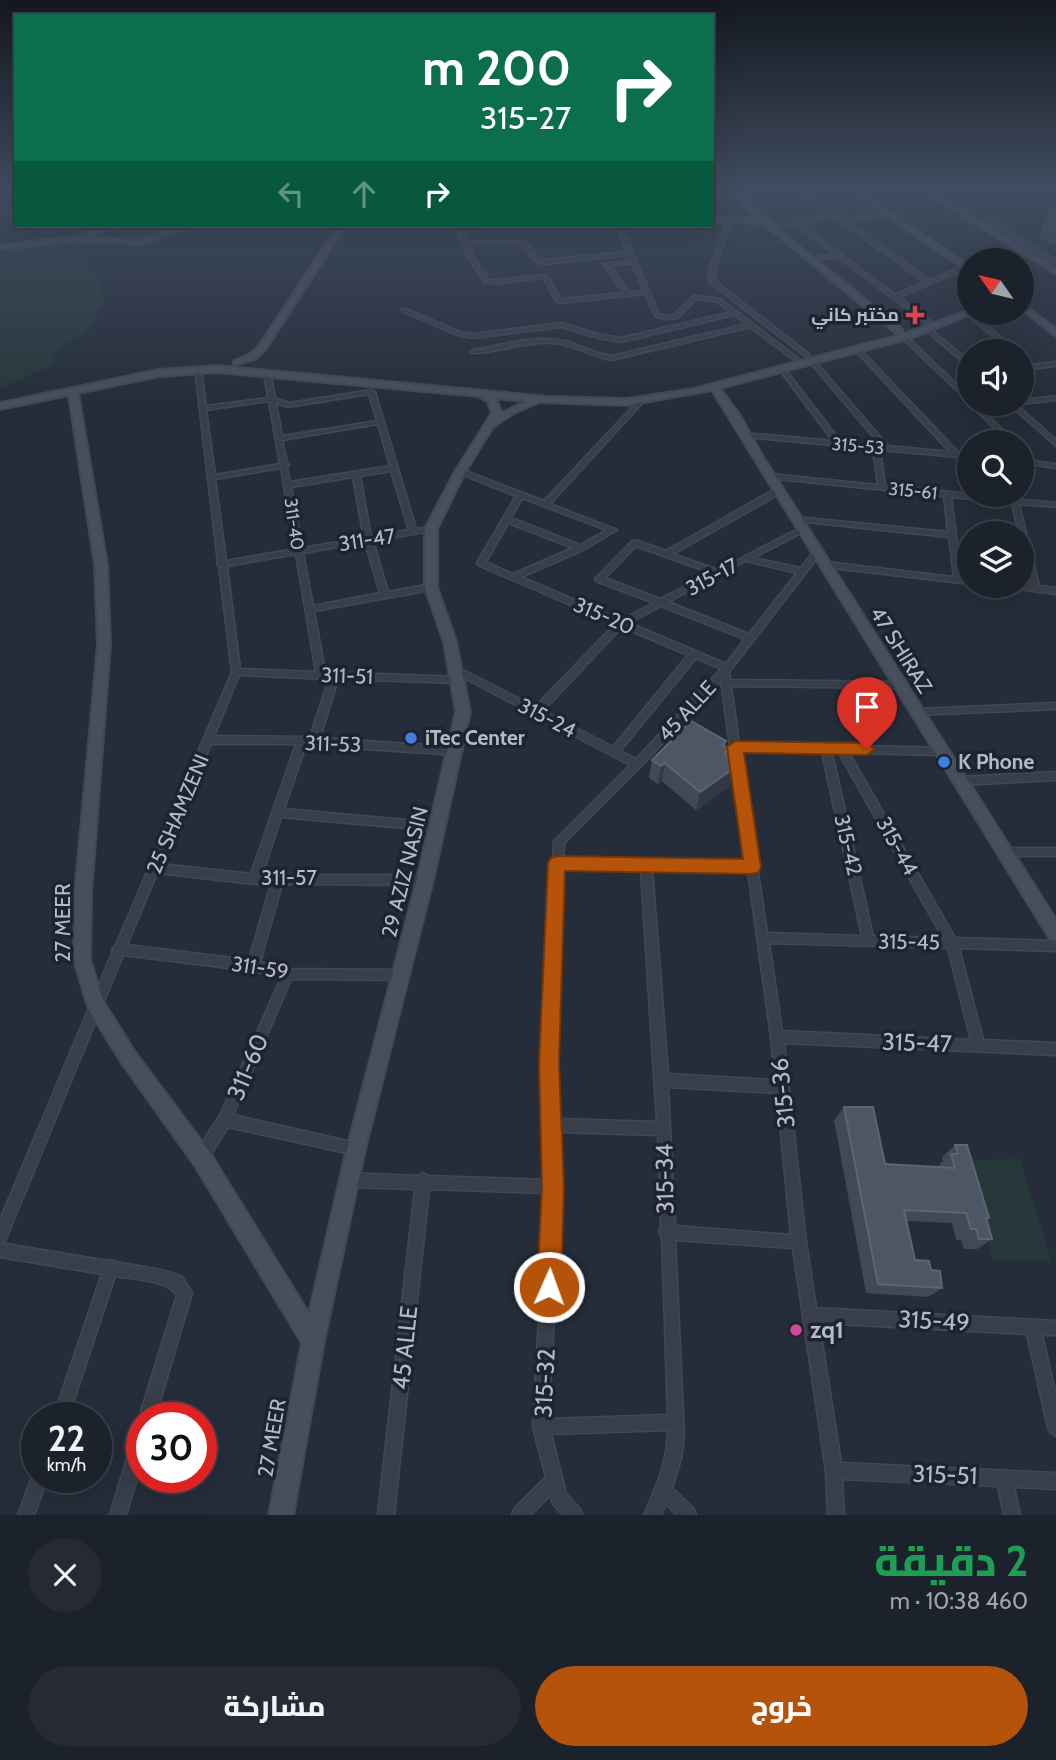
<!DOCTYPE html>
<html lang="ar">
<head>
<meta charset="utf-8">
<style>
  body { margin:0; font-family:Cabin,Cairo,sans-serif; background:#252a34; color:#f1f3f6; direction:rtl; height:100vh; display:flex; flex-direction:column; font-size:26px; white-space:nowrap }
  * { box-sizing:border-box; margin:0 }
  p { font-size:23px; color:#a0a4a9 }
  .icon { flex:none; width:38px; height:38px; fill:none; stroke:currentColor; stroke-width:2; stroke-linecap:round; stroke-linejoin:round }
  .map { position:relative; height:1515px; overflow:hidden; direction:ltr }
  .side { display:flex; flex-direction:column; background:#1c222c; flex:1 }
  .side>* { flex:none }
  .guide { position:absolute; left:14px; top:14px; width:700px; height:214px; border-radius:0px; box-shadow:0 7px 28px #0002,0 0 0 2px #3a3f48; direction:rtl; background:#0b6e4f; color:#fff; overflow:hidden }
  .needle { width:46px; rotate:304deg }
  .tools { position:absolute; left:957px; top:248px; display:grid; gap:14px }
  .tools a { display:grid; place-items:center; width:77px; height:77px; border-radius:50%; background:#1c222c; box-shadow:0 7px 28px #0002,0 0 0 2px #3a3f48; font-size:35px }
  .speed { position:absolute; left:21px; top:1402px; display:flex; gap:14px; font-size:35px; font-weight:700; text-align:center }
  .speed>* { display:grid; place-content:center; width:91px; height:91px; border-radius:50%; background:#1c222c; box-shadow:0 7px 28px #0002,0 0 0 2px #3a3f48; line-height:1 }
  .speed small { font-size:18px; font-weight:400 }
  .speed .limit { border:10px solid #d22; background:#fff; color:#111 }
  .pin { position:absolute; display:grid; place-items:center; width:60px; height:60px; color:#fff; margin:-72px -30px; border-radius:50% 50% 50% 0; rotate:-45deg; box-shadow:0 0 7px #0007 }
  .pin .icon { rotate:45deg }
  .me { position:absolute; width:77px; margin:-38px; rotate:2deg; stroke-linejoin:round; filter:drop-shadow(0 0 5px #0008) }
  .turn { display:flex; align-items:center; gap:24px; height:147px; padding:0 28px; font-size:32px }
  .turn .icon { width:91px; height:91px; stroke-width:2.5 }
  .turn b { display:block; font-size:49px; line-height:60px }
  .lanes { display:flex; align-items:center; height:66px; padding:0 28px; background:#0003; justify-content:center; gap:35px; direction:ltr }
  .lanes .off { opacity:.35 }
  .round { display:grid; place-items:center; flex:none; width:74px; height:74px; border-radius:37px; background:#252a34 }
  .overview { display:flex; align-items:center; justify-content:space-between; height:119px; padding:0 28px }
  h1 { font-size:42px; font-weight:800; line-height:52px; color:#1e9e55 }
  .primary-button { display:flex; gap:14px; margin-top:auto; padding:14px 28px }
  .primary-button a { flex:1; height:80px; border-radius:42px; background:#b45309; color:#fff; font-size:28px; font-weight:800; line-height:80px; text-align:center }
  .primary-button a+a { background:#252a34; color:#f1f3f6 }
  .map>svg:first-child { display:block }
  .green { fill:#27383b }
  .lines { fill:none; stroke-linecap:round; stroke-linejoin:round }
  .street-casing { stroke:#414853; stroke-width:3 }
  .secondary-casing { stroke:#414853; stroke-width:4 }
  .street { fill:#383f4a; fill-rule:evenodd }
  .secondary { fill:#474e5d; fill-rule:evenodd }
  .wall { fill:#404958 }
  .shaded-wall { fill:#303947 }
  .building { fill:#4c5664; stroke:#5c6573; stroke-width:2 }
  .route { fill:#b45309; stroke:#753606; stroke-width:2 }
  .health-dot { fill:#e0444e; stroke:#1e242f; stroke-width:2.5 }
  .shop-dot { fill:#3f7fe0; stroke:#1e242f; stroke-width:2.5 }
  .hotel-dot { fill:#d1479c; stroke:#1e242f; stroke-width:2.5 }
  .labels { text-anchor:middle; stroke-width:7; stroke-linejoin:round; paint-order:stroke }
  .far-poi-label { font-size:18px; font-weight:bold; fill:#b4bac6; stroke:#1e242f; text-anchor:end }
  .far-street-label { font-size:18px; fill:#b4bac6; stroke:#1e242f }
  .street-label { font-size:21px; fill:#b4bac6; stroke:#1e242f }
  .poi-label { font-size:21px; font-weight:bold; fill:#b4bac6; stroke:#1e242f; text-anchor:start }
  .near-street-label { font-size:24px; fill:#b4bac6; stroke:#1e242f }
  .near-poi-label { font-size:24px; font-weight:bold; fill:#b4bac6; stroke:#1e242f; text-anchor:start }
</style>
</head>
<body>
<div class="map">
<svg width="1056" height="1515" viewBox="0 0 1056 1515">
  <rect width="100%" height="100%" fill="#252d3a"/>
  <g class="green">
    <path d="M124 226H162L163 228C153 240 129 244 117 233Z"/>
    <path d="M49 244 75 249 83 262 96 273 105 303 88 330 57 350 52 365 0 389V248Z"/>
    <path d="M1020 1159 1051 1261 993 1260 967 1160Z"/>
  </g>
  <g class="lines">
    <defs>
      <g id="street">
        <path d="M712 191H735L733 192H712Z"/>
        <path d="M800 191H805L845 219 890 213 888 215 848 222 930 280 963 266H967V268L899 297 930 321V323H926L838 257 807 261V259L809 258 835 254 794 224 770 229 767 227 831 214 812 201 750 208 748 207 809 198ZM834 217 925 282 895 295 843 256V254H840L800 223Z"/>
        <path d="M16 210V213L0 214V212Z"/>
        <path d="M727 219 731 220 715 270V281L809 354V356H805L709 282V270Z"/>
        <path d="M988 220H992L1056 260V264L988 222Z"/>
        <path d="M474 226H480L464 236 467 241H524L539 259 543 260 627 252 617 228H601L598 226H621L659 314 666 316 674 315 693 296 720 299 798 358 793 359 750 327 612 360C591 357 574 344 553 343 525 341 498 353 471 353L470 352 473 350C503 345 535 334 565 341 581 345 595 354 612 356L747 324 734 315 621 342 599 338 561 327 473 338 457 335 402 311V309H406L460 332 473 334 561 323 602 335 621 338 731 312 716 301 696 299 678 318 665 319 655 316 645 294 559 303 556 301 544 279 540 278 497 284 484 282 465 252 468 245 463 244 458 235ZM472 244H521L535 261 542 264 629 255 631 260 603 264 624 293 561 299 548 277 543 275 497 280H488L471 252ZM632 263 644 291 629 292 610 265Z"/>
        <path d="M970 311V313H973L1018 352H1011L967 314V312Z"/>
        <path d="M928 327 970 362V368L926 330 925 329Z"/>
        <path d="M902 336H906L970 397V403L902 338Z"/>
        <path d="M855 348H859L959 453 970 454V458L880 450 885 485 970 494V495L1056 503V507L1019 504 1039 586 1056 588V594L1017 589 1013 586H1022V584L1030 585 1022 548V534H1019L1012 503 951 497 962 577 970 578V584L823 567 822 565 826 562 954 577 949 537 796 521 792 519 796 517 948 532 944 496 767 478V474H770L878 485 873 449 746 437 743 435 746 433 833 441 779 369 782 367 784 368 841 442 880 445 810 362V360H814L888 446 950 452 855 350Z"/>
        <path d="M1056 362V366L1022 370V366Z"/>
        <path d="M198 367 201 369 206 406 268 398 264 372 267 370 270 372 275 398 289 403 372 390 375 392 416 529 431 527 435 529 431 531 373 541 388 592 431 584 435 587 431 590 314 611 325 672 459 677 463 680 459 683 338 679 320 738 456 747 461 751 456 755 306 745 284 809 438 823 442 824 443 827 442 830 438 831 281 817 262 875H425L429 877 430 880 429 883 425 885 282 884 260 962 288 969 402 970 406 971 408 975 406 979 402 980 291 979 233 1115 356 1143 361 1144 362 1149 361 1154 356 1155 228 1127 206 1162 201 1164 196 1162 194 1157 196 1152 220 1115 281 978 253 971 123 955 5 1241 0 1243V1220L113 951 112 949 116 945 232 672 219 566 217 564 218 562 195 369ZM369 394 377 421 282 436 276 403 288 407ZM269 401 280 464 215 475 206 410ZM378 424 390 466 290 482 287 467 289 465 287 463 282 440ZM281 468 295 549 226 561 215 479ZM391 471 409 530 371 537 360 476ZM353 477 364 538 302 548 291 487ZM365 542 380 593 313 606 303 553ZM296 554 316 672 240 669 227 566ZM239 675 329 679 310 737 214 736ZM211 744H296L251 874 161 864ZM157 873 255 884H271L249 960 127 945Z"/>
        <path d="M1056 396V400L1022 404V400Z"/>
        <path d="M639 400 644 401 550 504 617 530 583 550 521 577 621 620 654 603 596 581 595 579 632 541H638L666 551 775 489H781V493L673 554 718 570 802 527H805V531L753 558 801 568 814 551H817L821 553 729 672 730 680 901 682 906 685 901 688 731 686 739 743 945 748 947 751 945 754 942 755 849 753 955 938 1056 941V951L959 948 983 1040 1056 1043V1055L784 1043 806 1242 816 1308 1056 1321V1335H1042L1056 1395V1436L1051 1433 1048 1428 1027 1334 819 1323 841 1463 1056 1473V1489L1014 1487 1020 1515H1004L998 1486 842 1479 844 1515H828L826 1471 793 1248 675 1240 684 1435 681 1459 672 1488 694 1509 696 1515H677L666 1504 661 1515H644C657 1484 667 1465 668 1430L551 1434 566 1494 580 1509 582 1515H563L553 1504 550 1495 531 1515H512L514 1509 546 1477 533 1427 546 1193 429 1189 394 1515H378L415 1189 349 1187 344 1185 342 1180 344 1175 349 1173 418 1176 423 1173 428 1176 546 1180 543 1064 554 841 630 765 453 672 452 670 453 668H459L535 707 615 624 478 565 477 563 516 496 456 472 460 470H463L544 501ZM522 498 607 530 580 545 511 518ZM508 523 573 548 513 574 486 562ZM636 546 711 573 660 599 605 578ZM746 561 797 573 749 634 668 602ZM661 606 745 639 726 664 629 623ZM622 627 688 655 613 747 543 711ZM696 658 721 669 636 759 620 751ZM721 681 746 862 563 859 564 843 640 767ZM740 751 822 752 862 936 767 933ZM832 753H839L943 938 873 936ZM563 868 641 869 657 1122 557 1119 555 1064ZM652 869 748 871 771 1037 775 1080 668 1074ZM769 943 948 948 971 1040 782 1031ZM668 1087 777 1093 791 1235 675 1226ZM558 1132 658 1135 661 1227 659 1232 662 1237 668 1415 549 1419 560 1187Z"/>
        <path d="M970 404H977L1016 443H1009Z"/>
        <path d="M1009 404H1016L1056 440V446Z"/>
        <path d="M1022 459 1056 464V468L1022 463Z"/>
        <path d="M1056 703V709L917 715 912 712 917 709Z"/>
        <path d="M1056 772V780L961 785 958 784 956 781 958 778 961 777Z"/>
        <path d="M1005 848H1056V856H1005L1001 855 1000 852 1001 849Z"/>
        <path d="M0 1243 108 1261 111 1260 116 1262 161 1270 177 1275 182 1277 192 1293 155 1418H142V1423L139 1418 177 1295C167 1280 133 1279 115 1276L68 1418H53L102 1274 0 1257Z"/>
        <path d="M142 1427V1462L126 1515H110L134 1435 137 1430Z"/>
        <path d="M37 1470V1477H48L34 1515H18L34 1471Z"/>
      </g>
      <g id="secondary">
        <path d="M730 191H737L779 230 902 329V333H896L763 223 712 222V218L758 219Z"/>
        <path d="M850 191H857L970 266V272Z"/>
        <path d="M923 191H931L1056 269V274Z"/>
        <path d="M106 226H117L89 237 82 235Z"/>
        <path d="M166 226H173L171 230 184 226H195L141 244 77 241 0 249V245L77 237 141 240 158 235Z"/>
        <path d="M338 226H345L265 350 255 359 234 365V361L249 355 259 346Z"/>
        <path d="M1022 303 1056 329V336L1022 310Z"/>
        <path d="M967 311 974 313 911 338 720 388 740 416 763 457 1056 920V941L1050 939 712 390 627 405 539 402 512 414 493 427 465 472 437 529V587L456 642 470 712 433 880 365 1149 324 1341 293 1515H269L302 1343 194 1164 122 1063 89 1010 74 960 75 894 98 645 95 565 69 395 0 409V403L159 370 217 366 549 397 627 399 693 389 905 334ZM217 372 479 396 488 402 492 413 455 472 425 529V587L444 642 456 712 417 880 347 1149 309 1314 208 1150 134 1051 103 1001 90 960 91 894 110 645 107 565 78 393 159 376ZM495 398 527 401 502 413Z"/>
      </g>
    </defs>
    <use href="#street" class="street-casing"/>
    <use href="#secondary" class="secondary-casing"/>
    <use href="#street" class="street"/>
    <use href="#secondary" class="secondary"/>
  </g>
  <g class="wall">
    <path d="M1056 193V243L1054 244 1039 237Z"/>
    <path d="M726 741 725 746 728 748 726 755 731 765 730 786 696 810 662 781 658 784 649 778 652 760Z"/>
    <path d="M844 1107 885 1164 938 1167V1166L943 1161 942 1157 955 1145 989 1218 986 1220 992 1239 977 1249H964L961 1240H956L952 1223 907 1221 915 1260 931 1270 942 1288 928 1297 866 1293 834 1120Z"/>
  </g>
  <g class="shaded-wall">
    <path d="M665 763 662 781 658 784 661 766Z"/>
    <path d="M734 768 730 786 696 810 700 792Z"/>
  </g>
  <g class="building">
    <path d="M691 721 726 741 722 745 728 748 725 754 732 760 731 765 734 768 700 792 665 763 661 766 652 760Z"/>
    <path d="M844 1107H873L885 1164 955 1168 951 1154H958L955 1145H967L989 1218H986L992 1239H979L976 1229H971L966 1213 904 1210 915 1260 929 1261 931 1270 940 1271 942 1288 878 1284Z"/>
  </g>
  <linearGradient id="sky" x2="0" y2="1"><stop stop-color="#141920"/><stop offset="0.47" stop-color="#404c60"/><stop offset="1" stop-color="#404c60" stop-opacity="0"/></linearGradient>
  <rect width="1056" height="403" fill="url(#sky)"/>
  <path class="route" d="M735 741 867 743 875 749 867 755 744 753 761 867 759 872 752 874 565 871 559 1064 564 1187 561 1287 557 1295 549 1299 541 1295 537 1287 542 1187 539 1064 548 863 551 858 557 856 743 859 727 747Z"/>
  <path class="health-dot" d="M911.5 304.5h7v7h7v7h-7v7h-7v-7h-7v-7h7z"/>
  <g class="shop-dot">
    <circle cx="411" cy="738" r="7"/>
    <circle cx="944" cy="762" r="7"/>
  </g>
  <circle class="hotel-dot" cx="796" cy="1330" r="7"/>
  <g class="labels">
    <g class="far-poi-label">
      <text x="899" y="321">مختبر كاني</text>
    </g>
    <g class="far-street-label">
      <text transform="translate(858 446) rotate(5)" y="6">315-53</text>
      <text transform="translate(913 491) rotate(6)" y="6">315-61</text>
      <text transform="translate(294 524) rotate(82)" y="6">311-40</text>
    </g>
    <g class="street-label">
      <text transform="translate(367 540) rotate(-9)" y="7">311-47</text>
      <text transform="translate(712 577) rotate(-28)" y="7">315-17</text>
      <text transform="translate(604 616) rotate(23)" y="7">315-20</text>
      <text transform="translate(901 650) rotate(58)" y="7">47 SHIRAZ</text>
      <text transform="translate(347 676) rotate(2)" y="7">311-51</text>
      <text transform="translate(687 711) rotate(-47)" y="7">45 ALLE</text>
      <text transform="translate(547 718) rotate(27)" y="7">315-24</text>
      <text transform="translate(333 744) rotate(2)" y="7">311-53</text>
      <text transform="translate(178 814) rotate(-67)" y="7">25 SHAMZENI</text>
      <text transform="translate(848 845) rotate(77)" y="7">315-42</text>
      <text transform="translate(897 846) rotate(61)" y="7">315-44</text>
      <text transform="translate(405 872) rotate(-76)" y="7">29 AZIZ NASIN</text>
      <text x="289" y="885">311-57</text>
      <text transform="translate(63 923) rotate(-90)" y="7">27 MEER</text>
      <text transform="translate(909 942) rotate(1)" y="7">315-45</text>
      <text transform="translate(260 968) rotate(9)" y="7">311-59</text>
      <text transform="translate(272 1438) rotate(-80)" y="7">27 MEER</text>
    </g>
    <g class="poi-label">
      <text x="425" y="745">iTec Center</text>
      <text x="958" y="769">K Phone</text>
    </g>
    <g class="near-street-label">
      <text transform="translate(917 1043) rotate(2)" y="8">315-47</text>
      <text transform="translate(248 1067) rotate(-67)" y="8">311-60</text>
      <text transform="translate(783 1093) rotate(-96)" y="8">315-36</text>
      <text transform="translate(665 1179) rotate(-91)" y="8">315-34</text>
      <text transform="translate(934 1321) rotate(3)" y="8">315-49</text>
      <text transform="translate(405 1348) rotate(-84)" y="8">45 ALLE</text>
      <text transform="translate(545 1383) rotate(-87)" y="8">315-32</text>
      <text transform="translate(945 1475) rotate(2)" y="8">315-51</text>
    </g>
    <g class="near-poi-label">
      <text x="810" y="1338">zq1</text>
    </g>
  </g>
</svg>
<div class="tools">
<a><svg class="needle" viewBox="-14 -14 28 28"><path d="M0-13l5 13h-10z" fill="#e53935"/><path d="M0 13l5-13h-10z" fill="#a0a4a9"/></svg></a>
<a><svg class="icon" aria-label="sound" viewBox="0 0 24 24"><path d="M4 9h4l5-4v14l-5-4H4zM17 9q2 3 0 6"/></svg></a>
<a><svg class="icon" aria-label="search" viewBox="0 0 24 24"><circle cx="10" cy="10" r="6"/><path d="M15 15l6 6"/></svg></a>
<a><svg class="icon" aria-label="layers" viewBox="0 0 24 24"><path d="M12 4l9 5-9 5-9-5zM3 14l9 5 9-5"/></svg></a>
</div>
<div class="speed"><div>22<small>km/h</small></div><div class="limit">30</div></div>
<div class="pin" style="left:867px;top:749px;background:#d93025"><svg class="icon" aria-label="arrive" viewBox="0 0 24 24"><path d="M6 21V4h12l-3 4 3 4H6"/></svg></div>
<svg class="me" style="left:549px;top:1287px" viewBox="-20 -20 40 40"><circle r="17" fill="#b45309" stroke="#fff" stroke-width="3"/><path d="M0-11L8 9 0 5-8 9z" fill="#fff"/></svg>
<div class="guide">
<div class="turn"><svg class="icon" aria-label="right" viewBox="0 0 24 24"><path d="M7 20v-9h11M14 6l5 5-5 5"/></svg><div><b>200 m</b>315-27</div></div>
<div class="lanes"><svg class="icon off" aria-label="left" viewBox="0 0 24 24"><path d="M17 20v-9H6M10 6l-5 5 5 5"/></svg><svg class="icon off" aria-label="ahead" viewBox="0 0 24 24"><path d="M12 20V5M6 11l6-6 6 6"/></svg><svg class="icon" aria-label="right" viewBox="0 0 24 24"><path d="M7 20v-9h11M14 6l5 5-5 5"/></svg></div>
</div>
</div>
<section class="side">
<div class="overview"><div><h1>2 دقيقة</h1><p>460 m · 10:38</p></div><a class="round"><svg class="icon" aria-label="close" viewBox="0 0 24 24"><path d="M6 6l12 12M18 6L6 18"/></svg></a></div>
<div class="primary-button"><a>خروج</a><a>مشاركة</a></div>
</section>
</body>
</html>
